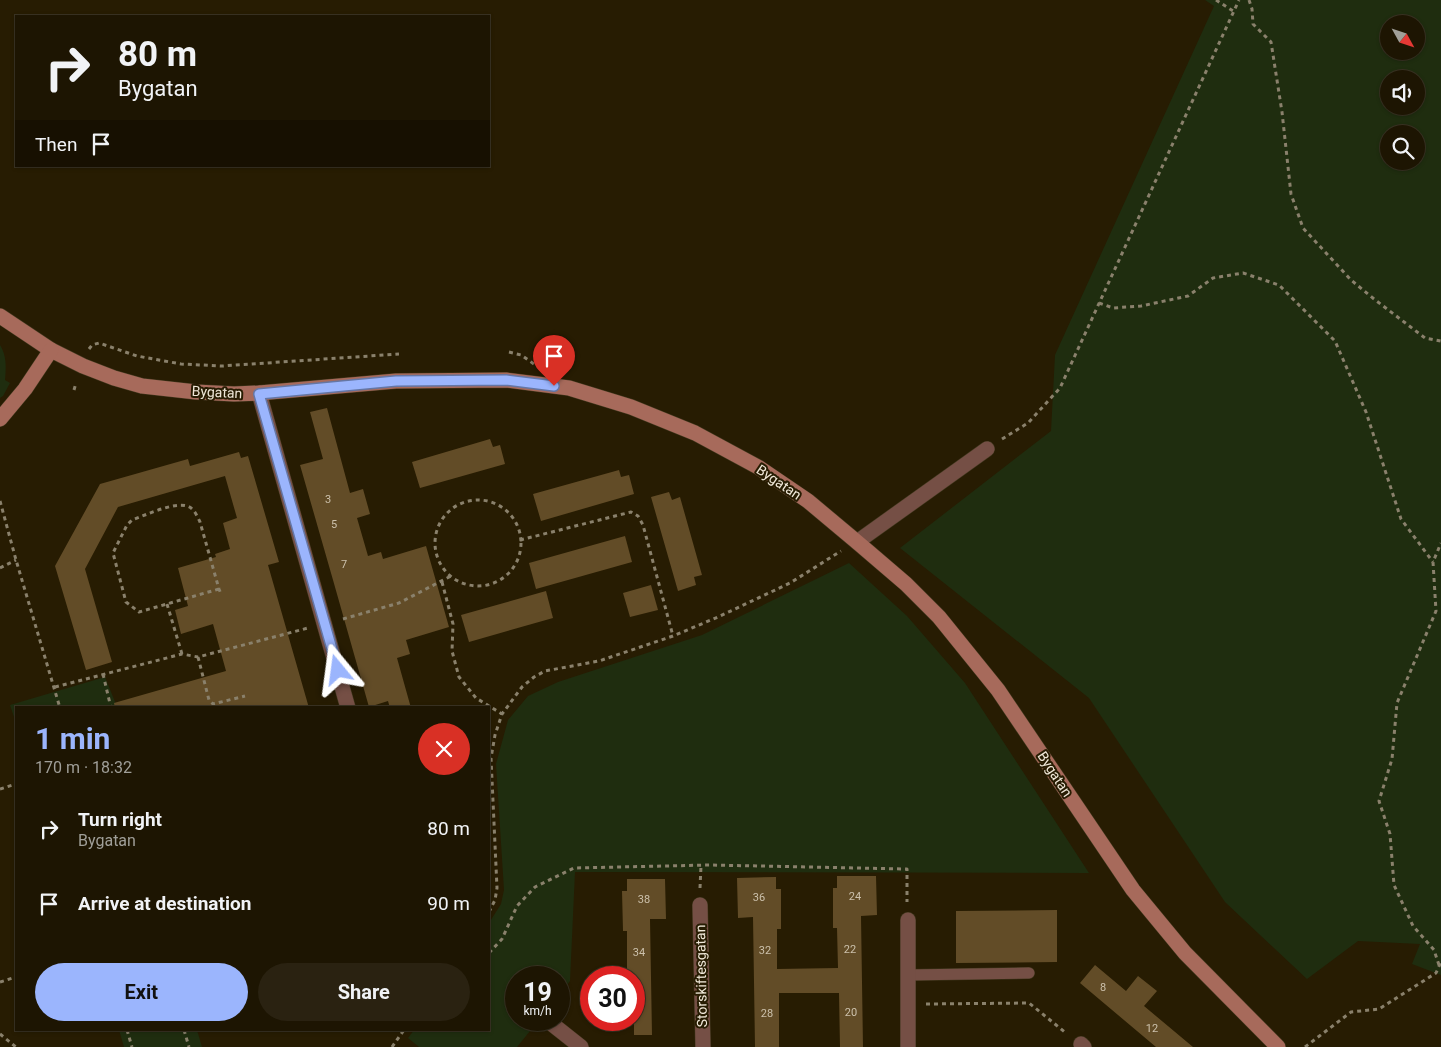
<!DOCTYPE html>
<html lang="en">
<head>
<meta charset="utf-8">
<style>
  body { margin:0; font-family:Roboto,sans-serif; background:#2a2211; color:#f1f3f6; height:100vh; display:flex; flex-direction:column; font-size:19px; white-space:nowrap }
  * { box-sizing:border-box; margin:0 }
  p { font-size:16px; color:#a09f99 }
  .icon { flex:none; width:28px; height:28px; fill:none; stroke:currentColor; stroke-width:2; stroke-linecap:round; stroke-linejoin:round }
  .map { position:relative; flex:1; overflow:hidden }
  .details { position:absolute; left:15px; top:706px; width:475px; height:325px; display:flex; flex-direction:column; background:#1d1502; border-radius:0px; box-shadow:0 1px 4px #0004,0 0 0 1px #3b3424 }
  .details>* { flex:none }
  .hud { position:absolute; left:15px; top:15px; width:475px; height:152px; border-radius:0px; box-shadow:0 1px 4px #0004,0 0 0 1px #3b3424; background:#1d1502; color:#f1f3f6; overflow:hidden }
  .needle { width:32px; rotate:130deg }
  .buttons { position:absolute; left:1380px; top:15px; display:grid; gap:10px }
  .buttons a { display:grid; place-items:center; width:45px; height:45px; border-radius:50%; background:#1d1502; box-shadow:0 1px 4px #0004,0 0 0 1px #3b3424; font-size:25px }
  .speed { position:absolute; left:505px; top:966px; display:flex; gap:10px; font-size:25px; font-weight:700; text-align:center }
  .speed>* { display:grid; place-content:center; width:65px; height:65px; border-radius:50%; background:#1d1502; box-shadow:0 1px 4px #0004,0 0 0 1px #3b3424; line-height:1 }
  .speed small { font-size:12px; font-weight:400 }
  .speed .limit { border:8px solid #d22; background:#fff; color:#111 }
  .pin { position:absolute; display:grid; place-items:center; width:42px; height:42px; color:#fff; margin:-51px -21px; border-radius:50% 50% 50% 0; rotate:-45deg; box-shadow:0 0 5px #0007 }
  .pin .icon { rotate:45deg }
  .me { position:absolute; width:55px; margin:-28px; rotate:344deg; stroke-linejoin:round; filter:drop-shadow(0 0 4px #0008) }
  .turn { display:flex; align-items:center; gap:18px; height:105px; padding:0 20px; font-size:22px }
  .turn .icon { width:65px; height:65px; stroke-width:2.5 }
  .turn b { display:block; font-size:35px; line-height:42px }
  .then { display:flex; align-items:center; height:48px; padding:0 20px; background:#0003; gap:10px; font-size:19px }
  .round { display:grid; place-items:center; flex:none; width:52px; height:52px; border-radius:26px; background:#2a2211 }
  .overview { display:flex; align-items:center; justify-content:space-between; height:85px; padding:0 20px }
  h1 { font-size:30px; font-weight:700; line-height:38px; color:#9bb5fd }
  .cta { display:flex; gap:10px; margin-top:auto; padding:10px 20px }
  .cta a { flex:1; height:58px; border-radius:30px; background:#9bb5fd; color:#111; font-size:20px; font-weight:700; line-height:58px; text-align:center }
  .cta a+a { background:#2a2211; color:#f1f3f6 }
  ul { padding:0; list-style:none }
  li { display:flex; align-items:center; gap:15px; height:75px; padding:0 20px }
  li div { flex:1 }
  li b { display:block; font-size:19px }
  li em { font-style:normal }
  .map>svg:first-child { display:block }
  .green { fill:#1f2d0f; fill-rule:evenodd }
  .building { fill:#624c27 }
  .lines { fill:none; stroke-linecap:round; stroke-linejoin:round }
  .lane-casing { stroke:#433920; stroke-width:12 }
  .street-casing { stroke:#433920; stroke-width:16 }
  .secondary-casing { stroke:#433920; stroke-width:16 }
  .path { stroke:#8a816c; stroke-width:3; stroke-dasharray:4 4; stroke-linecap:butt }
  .lane { stroke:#754f45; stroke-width:11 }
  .street { stroke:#754f45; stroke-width:15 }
  .secondary { stroke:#a76a5b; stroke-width:15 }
  .route-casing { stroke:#6576a4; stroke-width:12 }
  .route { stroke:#9bb5fd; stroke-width:9 }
  .labels { text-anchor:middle; stroke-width:4; stroke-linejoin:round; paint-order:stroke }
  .number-label { font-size:11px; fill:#ccc1ac }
  .street-label { font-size:14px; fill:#f0e8d9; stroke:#271c02 }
</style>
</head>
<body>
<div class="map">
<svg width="1441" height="1047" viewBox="0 0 1441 1047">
  <rect width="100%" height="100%" fill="#271c02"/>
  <g class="green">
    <path d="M1205 0H1441V975L1412 964 1420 944 1358 941 1307 979 1225 902 1089 698 900 548 1051 431 1055 355 1214 6ZM1389 24H1416V51H1389ZM1389 79H1416V106H1389ZM1389 134H1416V161H1389Z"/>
    <path d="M0 345C7 356 6 368 5 380L10 383 3 396 0 398Z"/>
    <path d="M849 563 907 616 965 683 1089 873 575 872 570 981 559 995V978H516V1020H539L517 1047H419L408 1038 414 1030H489V923L501 904 504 890 496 764 508 720 528 696 558 682 702 635Z"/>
    <path d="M105 677 117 707 16 708V723L10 705Z"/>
    <path d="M119 1030H197L202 1047H124Z"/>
  </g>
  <g class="building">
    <path d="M327 408 350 493 363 489 370 514 357 518 368 556 381 552 383 559 426 546 449 627 406 640 410 654 397 658 411 708H390L388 701 369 707 333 580 300 465 323 459 310 412Z"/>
    <path d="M490 439 493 447 500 445 505 464 420 488 412 462Z"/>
    <path d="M239 452 241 458 248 456 279 562 268 565 309 708H115L114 703 226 671 213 624 181 634 175 610 188 606 178 568 216 557 215 554 230 549 223 523 237 518 225 476 118 507 85 569 112 662 86 670 55 566 100 484 188 459 190 466Z"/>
    <path d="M619 470 621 477 629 475 634 494 541 521 533 494Z"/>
    <path d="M669 492 672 500 680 497 702 575 694 577 696 585 678 591 651 497Z"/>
    <path d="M625 536 632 562 536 589 529 563Z"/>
    <path d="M651 585 658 610 630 617 623 593Z"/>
    <path d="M546 591 553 618 469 642 461 615Z"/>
    <path d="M837 876H876L877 915 861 916 863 1047H840L839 993H779V1047H755L753 917 738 918 737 878 776 877V889H781V929H777V969L838 968 837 928H833V888H837Z"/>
    <path d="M627 879H665L666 919H650L652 1035H634V978H627V931H623L622 891H627Z"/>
    <path d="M1057 910V962L956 963V911Z"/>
    <path d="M1095 965 1126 991 1138 976 1157 991 1144 1006 1193 1047H1156L1080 983Z"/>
  </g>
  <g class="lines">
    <defs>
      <path id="lane" d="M908 975 1029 973"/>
      <g id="street">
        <path d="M259 393 348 708"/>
        <path d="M857 542 987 449"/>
        <path d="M700 905 703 1047"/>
        <path d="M908 920V1047"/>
        <path d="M552 1024 581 1047"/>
        <path d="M1081 1044 1084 1047"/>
      </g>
      <g id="secondary">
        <path d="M0 316 51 350 83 366 114 378 142 386 196 392 234 394 259 393 396 381 506 380 569 388 631 407 695 433 758 467 808 501 857 542 906 584 939 617 998 690 1133 890 1185 953 1278 1047"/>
        <path d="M0 419 25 389 51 350"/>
      </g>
    </defs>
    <use href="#lane" class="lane-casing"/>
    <use href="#street" class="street-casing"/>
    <use href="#secondary" class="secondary-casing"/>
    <g class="path">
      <path d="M1216 0 1233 11"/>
      <path d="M1249 0 1252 9 1253 24 1271 42 1282 112 1291 194 1303 228 1351 280 1374 299 1425 338 1441 341"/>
      <path d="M1099 303 1113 308 1141 306 1188 296 1213 278 1243 273 1279 285 1335 341 1366 412 1401 519 1433 562"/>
      <path d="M89 349 92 345 99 343 137 356 181 364 222 366 399 354"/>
      <path d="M509 352 521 355 534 364"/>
      <path d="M74 390 76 383"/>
      <path d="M1002 439 1028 423 1060 388 1239 0"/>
      <circle cx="478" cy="543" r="43"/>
      <path d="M0 501 16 560 60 708"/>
      <path d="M520 540 631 512 638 516 643 525 673 636"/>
      <path d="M0 568 16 560"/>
      <path d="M442 582 453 624 452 651 459 677 476 698 502 714"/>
      <path d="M219 589 139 612 126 602 113 553 127 525 132 520C146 515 173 502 187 506 194 508 197 516 200 522L219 589 221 594"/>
      <path d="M167 604 182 654"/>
      <path d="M343 619 399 603 451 576"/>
      <path d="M198 657 209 700 213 704 245 696"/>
      <path d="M103 674 111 708"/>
      <path d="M55 687 182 654 198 657 308 628"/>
      <path d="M0 789 16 784"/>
      <path d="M700 888 701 866"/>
      <path d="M489 912 495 900 497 888 491 758 495 735 502 714 522 687 534 677 545 671 599 661 673 636 718 617 790 583 841 551"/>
      <path d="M489 953 502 939 517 906 535 887 574 868 710 865 907 869V902"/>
      <path d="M1439 965 1434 950 1413 926 1394 885 1390 834 1379 801 1392 759 1397 703 1436 611 1433 562 1441 543"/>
      <path d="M0 982 16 977"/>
      <path d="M926 1004 1029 1003 1066 1033"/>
      <path d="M127 1030 132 1047"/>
      <path d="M184 1030 189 1047"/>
      <path d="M0 1034 16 1047"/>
      <path d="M392 1047 404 1030"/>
      <path d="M1305 1047 1351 1012 1379 1009 1436 973 1441 962"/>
    </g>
    <use href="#lane" class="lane"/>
    <use href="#street" class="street"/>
    <use href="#secondary" class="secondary"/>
  </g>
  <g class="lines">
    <defs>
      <path id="route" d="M338 670 259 394 396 381 506 380 554 386"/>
    </defs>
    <use href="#route" class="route-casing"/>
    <use href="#route" class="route"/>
  </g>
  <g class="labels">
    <g class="number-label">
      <text x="328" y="503">3</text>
      <text x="334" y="528">5</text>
      <text x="344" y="568">7</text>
      <text x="855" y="900">24</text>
      <text x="759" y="901">36</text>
      <text x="644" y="903">38</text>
      <text x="850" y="953">22</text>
      <text x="765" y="954">32</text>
      <text x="639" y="956">34</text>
      <text x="1103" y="991">8</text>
      <text x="851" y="1016">20</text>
      <text x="767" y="1017">28</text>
      <text x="1152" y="1032">12</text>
    </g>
    <g class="street-label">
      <text transform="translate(217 392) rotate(3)" y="5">Bygatan</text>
      <text transform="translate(779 482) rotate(34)" y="5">Bygatan</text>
      <text transform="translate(1055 774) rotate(57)" y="5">Bygatan</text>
      <text transform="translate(701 976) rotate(-91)" y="5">Storskiftesgatan</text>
    </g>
  </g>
</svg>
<div class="buttons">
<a><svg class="needle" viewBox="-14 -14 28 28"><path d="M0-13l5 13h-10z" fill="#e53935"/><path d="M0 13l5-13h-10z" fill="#a09f99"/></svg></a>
<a><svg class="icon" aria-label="sound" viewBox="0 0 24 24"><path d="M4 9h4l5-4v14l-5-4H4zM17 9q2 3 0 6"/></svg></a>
<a><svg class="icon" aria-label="search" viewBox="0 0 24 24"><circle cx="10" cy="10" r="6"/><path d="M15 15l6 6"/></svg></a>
</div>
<div class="speed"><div>19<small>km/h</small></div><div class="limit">30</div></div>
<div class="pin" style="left:554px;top:386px;background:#d93025"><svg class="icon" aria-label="arrive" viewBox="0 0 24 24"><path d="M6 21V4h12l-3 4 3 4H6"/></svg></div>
<svg class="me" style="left:338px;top:670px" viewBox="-20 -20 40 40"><path d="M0-17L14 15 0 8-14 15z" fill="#9bb5fd" stroke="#fff" stroke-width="4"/></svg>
<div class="hud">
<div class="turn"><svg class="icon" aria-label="right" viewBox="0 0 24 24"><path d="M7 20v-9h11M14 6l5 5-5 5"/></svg><div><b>80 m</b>Bygatan</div></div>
<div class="then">Then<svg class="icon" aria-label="arrive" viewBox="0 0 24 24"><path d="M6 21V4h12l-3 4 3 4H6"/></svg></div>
</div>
<section class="details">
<div class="overview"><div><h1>1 min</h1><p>170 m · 18:32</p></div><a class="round" style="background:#d93025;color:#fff"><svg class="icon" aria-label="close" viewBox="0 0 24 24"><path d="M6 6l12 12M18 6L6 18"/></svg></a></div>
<ul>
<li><svg class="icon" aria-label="right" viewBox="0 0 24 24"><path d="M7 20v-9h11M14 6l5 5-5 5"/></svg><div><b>Turn right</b><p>Bygatan</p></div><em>80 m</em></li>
<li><svg class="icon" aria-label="arrive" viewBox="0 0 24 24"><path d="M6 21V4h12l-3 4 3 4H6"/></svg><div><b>Arrive at destination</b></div><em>90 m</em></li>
</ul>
<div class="cta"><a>Exit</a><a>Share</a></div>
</section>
</div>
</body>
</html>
